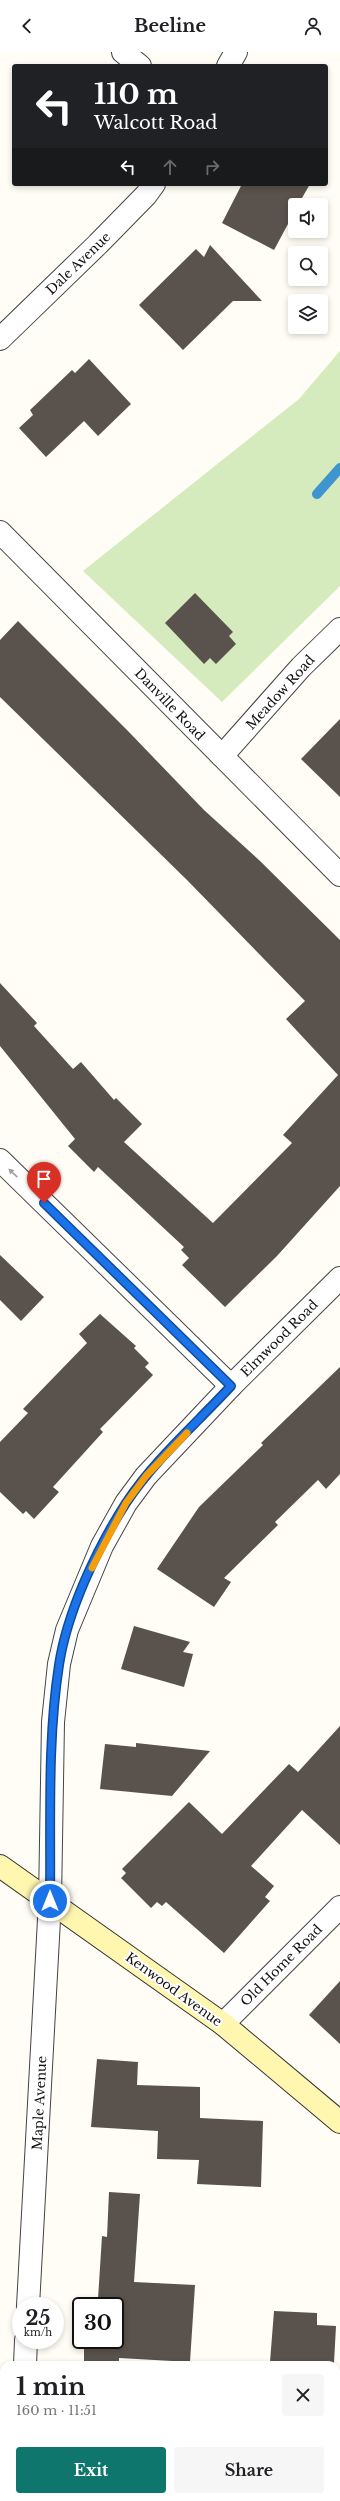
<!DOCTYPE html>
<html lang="en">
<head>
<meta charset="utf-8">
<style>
  body { margin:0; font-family:"Libre Baskerville",serif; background:#f6f6f6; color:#202124; height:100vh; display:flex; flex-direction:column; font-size:15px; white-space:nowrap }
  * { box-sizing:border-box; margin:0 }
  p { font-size:13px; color:#757577 }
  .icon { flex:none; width:22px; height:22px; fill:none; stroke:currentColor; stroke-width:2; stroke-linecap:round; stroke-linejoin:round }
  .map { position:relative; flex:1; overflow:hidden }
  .sheet { position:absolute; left:0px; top:2309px; width:340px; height:140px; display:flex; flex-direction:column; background:#fff; border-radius:12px 12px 0 0; box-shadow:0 2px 6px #0003 }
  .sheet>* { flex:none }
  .top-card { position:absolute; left:12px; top:12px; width:316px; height:122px; border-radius:4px; box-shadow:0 2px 6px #0003; background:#202124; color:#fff; overflow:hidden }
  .tools { position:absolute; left:288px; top:146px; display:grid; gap:8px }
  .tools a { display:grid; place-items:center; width:40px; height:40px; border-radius:4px; background:#fff; box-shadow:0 2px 6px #0003; font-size:20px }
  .speed { position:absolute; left:12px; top:2245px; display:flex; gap:8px; font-size:20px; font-weight:700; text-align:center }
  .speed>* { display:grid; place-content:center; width:52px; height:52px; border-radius:50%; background:#fff; box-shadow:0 2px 6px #0003; line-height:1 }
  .speed small { font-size:10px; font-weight:400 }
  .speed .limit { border:2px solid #111; border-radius:6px; background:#fff; color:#111 }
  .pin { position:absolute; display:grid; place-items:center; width:34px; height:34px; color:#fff; margin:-41px -17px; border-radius:50% 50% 50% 0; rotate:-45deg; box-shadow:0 0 4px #0007 }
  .pin .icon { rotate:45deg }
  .me { position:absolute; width:44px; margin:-22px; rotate:0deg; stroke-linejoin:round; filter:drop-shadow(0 0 3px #0008) }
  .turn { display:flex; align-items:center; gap:14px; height:84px; padding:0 16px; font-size:18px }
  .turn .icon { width:52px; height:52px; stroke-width:2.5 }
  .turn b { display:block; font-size:28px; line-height:34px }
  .lanes { display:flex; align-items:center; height:38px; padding:0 16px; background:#0003; justify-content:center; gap:20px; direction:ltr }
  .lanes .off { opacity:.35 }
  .round { display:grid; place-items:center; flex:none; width:42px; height:42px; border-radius:4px; background:#f6f6f6 }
  .headline { display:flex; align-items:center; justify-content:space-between; height:68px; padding:0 16px }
  h1 { font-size:24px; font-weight:800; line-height:30px }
  .cta { display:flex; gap:8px; margin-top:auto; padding:8px 16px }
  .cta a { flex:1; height:46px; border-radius:4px; background:#0f766e; color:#fff; font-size:16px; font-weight:800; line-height:46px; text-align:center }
  .cta a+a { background:#f6f6f6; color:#202124 }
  header { display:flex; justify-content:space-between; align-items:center; height:52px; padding:0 16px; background:#fff; font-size:18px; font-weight:800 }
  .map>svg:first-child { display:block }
  .green { fill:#d5ebbd }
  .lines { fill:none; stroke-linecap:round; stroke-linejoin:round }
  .stream { stroke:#3f96cf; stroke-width:10 }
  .building { fill:#5a524d }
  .street-casing { stroke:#444; stroke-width:24 }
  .secondary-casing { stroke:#333; stroke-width:24 }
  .street { stroke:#fff; stroke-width:22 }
  .secondary { stroke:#fff6b0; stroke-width:22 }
  .oneway { fill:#a0a0a0 }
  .route-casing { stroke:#114b97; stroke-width:10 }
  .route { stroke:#1a73e8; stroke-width:7 }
  .slow { stroke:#f59e0b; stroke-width:7 }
  .labels { text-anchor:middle; stroke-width:4; stroke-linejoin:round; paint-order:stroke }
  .street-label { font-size:13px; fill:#111; stroke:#fff }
</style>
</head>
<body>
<header><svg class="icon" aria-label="back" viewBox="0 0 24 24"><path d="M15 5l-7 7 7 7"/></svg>Beeline<svg class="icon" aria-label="person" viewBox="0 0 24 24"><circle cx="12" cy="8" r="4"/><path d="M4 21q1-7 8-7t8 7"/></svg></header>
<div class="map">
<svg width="340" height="2449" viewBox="0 0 340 2449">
  <rect width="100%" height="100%" fill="#fffdf5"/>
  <path class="green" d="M340 299V534L222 650 83 519 299 347Z"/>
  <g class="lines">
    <path class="stream" d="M317 442 340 416"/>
  </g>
  <g class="building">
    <path d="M242 132H310L298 153H295V159L274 198 222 171Z"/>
    <path d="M210 193 262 249H233L183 298 139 253 196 197 204 205Z"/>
    <path d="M89 307 131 352 98 384 84 369 46 405 19 376 33 363 30 358 72 318 75 321Z"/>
    <path d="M195 541 233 580 229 584 236 592 216 612 210 606 204 612 165 571Z"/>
    <path d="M18 569 128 679 204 758 259 808 340 888V1134L277 1204 225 1255 182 1213 189 1206 181 1198 184 1195 98 1115 94 1120 68 1094 75 1087 0 994V931L37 971 34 974 73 1017 81 1010 114 1048 116 1046 142 1072 124 1090 213 1171 292 1091 283 1083 338 1023 286 967 305 949 187 828 0 645V588Z"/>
    <path d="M340 667V745L301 707Z"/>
    <path d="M0 1203 44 1245 21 1269 0 1248Z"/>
    <path d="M100 1262 136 1294 134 1296 149 1311 145 1315 153 1323 100 1377 103 1380 53 1435 59 1440 34 1467 26 1459 23 1462 0 1440V1390L28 1361 23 1357 87 1291 79 1282Z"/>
    <path d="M340 1315V1422L326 1437 318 1428 275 1470 278 1473 224 1526 231 1530 214 1555 157 1517 199 1455 263 1393 261 1391Z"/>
    <path d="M134 1574 190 1590 183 1600 193 1602 184 1635 121 1617Z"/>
    <path d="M340 1674V1793L302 1758 251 1814 274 1834 265 1845 270 1849 224 1901 166 1850 162 1854 157 1850 151 1856 121 1826 126 1821 122 1817 189 1750 222 1782 289 1712 298 1720Z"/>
    <path d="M136 1691 210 1699 172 1744 100 1737 105 1692 136 1695Z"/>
    <path d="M340 1929V1992L309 1963Z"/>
    <path d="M97 2007 138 2010 137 2033 200 2035V2066L263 2069 261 2135 197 2132 199 2108 157 2107 158 2079 91 2075Z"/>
    <path d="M109 2140 140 2142 134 2230 195 2233 190 2310 119 2306V2313H84V2288H115V2254H84V2246L98 2247 102 2184 107 2185Z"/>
    <path d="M274 2259 317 2261V2273L336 2274 334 2311 314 2309V2313L270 2310Z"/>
  </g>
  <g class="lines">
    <defs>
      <g id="street">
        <path d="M123 0 140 14"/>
        <path d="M228 14 236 0"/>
        <path d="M0 287 98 192 146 143 154 132"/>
        <path d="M0 480 340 823"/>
        <path d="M222 704 301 615 340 577"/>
        <path d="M0 1108 231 1334"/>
        <path d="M223 1972 340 1855"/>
        <path d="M28 2254 50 1849 53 1670 59 1612 67 1578 102 1494 126 1451 146 1424 231 1334 340 1226"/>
        <path d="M25 2313 26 2288"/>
        <path d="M0 2370H4"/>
        <path d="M336 2387H340"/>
        <path d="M17 2449V2445"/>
      </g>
      <path id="secondary" d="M0 1814 223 1972 340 2070"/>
    </defs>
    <use href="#street" class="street-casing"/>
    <use href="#secondary" class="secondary-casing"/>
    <use href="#street" class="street"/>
    <use href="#secondary" class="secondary"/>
  </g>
  <defs><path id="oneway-solid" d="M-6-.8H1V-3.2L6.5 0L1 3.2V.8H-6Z"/></defs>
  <use class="oneway" href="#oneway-solid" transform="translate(13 1121) rotate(-136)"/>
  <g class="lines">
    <defs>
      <path id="route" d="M44 1151 231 1334C196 1372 154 1408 126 1451 97 1496 67 1560 59 1613 47 1690 51 1770 50 1849"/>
    </defs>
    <use href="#route" class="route-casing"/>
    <use href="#route" class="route"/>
    <path class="slow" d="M92 1516 126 1451 146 1424 187 1381"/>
  </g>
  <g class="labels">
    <g class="street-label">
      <text transform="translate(78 211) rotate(-44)" y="5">Dale Avenue</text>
      <text transform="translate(280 640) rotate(-48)" y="5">Meadow Road</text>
      <text transform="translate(170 652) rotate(46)" y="5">Danville Road</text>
      <text transform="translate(279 1286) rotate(-45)" y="5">Elmwood Road</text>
      <text transform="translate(281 1913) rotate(-45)" y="5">Old Home Road</text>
      <text transform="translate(174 1937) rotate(36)" y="5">Kenwood Avenue</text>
      <text transform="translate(39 2051) rotate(-87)" y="5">Maple Avenue</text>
    </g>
  </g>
</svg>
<div class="tools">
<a><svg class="icon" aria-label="sound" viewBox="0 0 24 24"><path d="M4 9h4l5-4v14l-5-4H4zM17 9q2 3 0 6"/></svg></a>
<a><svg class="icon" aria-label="search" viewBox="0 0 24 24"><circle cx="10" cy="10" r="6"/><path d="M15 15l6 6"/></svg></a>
<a><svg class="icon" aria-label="layers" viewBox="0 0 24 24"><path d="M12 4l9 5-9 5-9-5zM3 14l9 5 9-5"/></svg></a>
</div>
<div class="speed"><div>25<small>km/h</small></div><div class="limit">30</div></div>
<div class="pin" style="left:44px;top:1151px;background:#d93025"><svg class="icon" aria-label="arrive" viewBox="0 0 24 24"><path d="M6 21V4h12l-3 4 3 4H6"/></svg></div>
<svg class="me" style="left:50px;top:1849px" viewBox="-20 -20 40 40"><circle r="17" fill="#1a73e8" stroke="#fff" stroke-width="3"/><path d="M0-11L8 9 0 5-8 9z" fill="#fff"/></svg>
<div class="top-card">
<div class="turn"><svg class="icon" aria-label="left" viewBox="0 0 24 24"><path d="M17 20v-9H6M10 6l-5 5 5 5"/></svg><div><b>110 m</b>Walcott Road</div></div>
<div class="lanes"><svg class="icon" aria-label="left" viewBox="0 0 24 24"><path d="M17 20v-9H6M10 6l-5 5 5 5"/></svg><svg class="icon off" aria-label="ahead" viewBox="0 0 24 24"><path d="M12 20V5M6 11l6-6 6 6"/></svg><svg class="icon off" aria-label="right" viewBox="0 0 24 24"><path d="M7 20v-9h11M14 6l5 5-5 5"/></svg></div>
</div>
<section class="sheet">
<div class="headline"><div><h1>1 min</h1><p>160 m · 11:51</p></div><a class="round"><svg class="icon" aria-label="close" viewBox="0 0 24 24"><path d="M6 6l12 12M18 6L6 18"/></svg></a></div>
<div class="cta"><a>Exit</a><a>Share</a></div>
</section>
</div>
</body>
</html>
